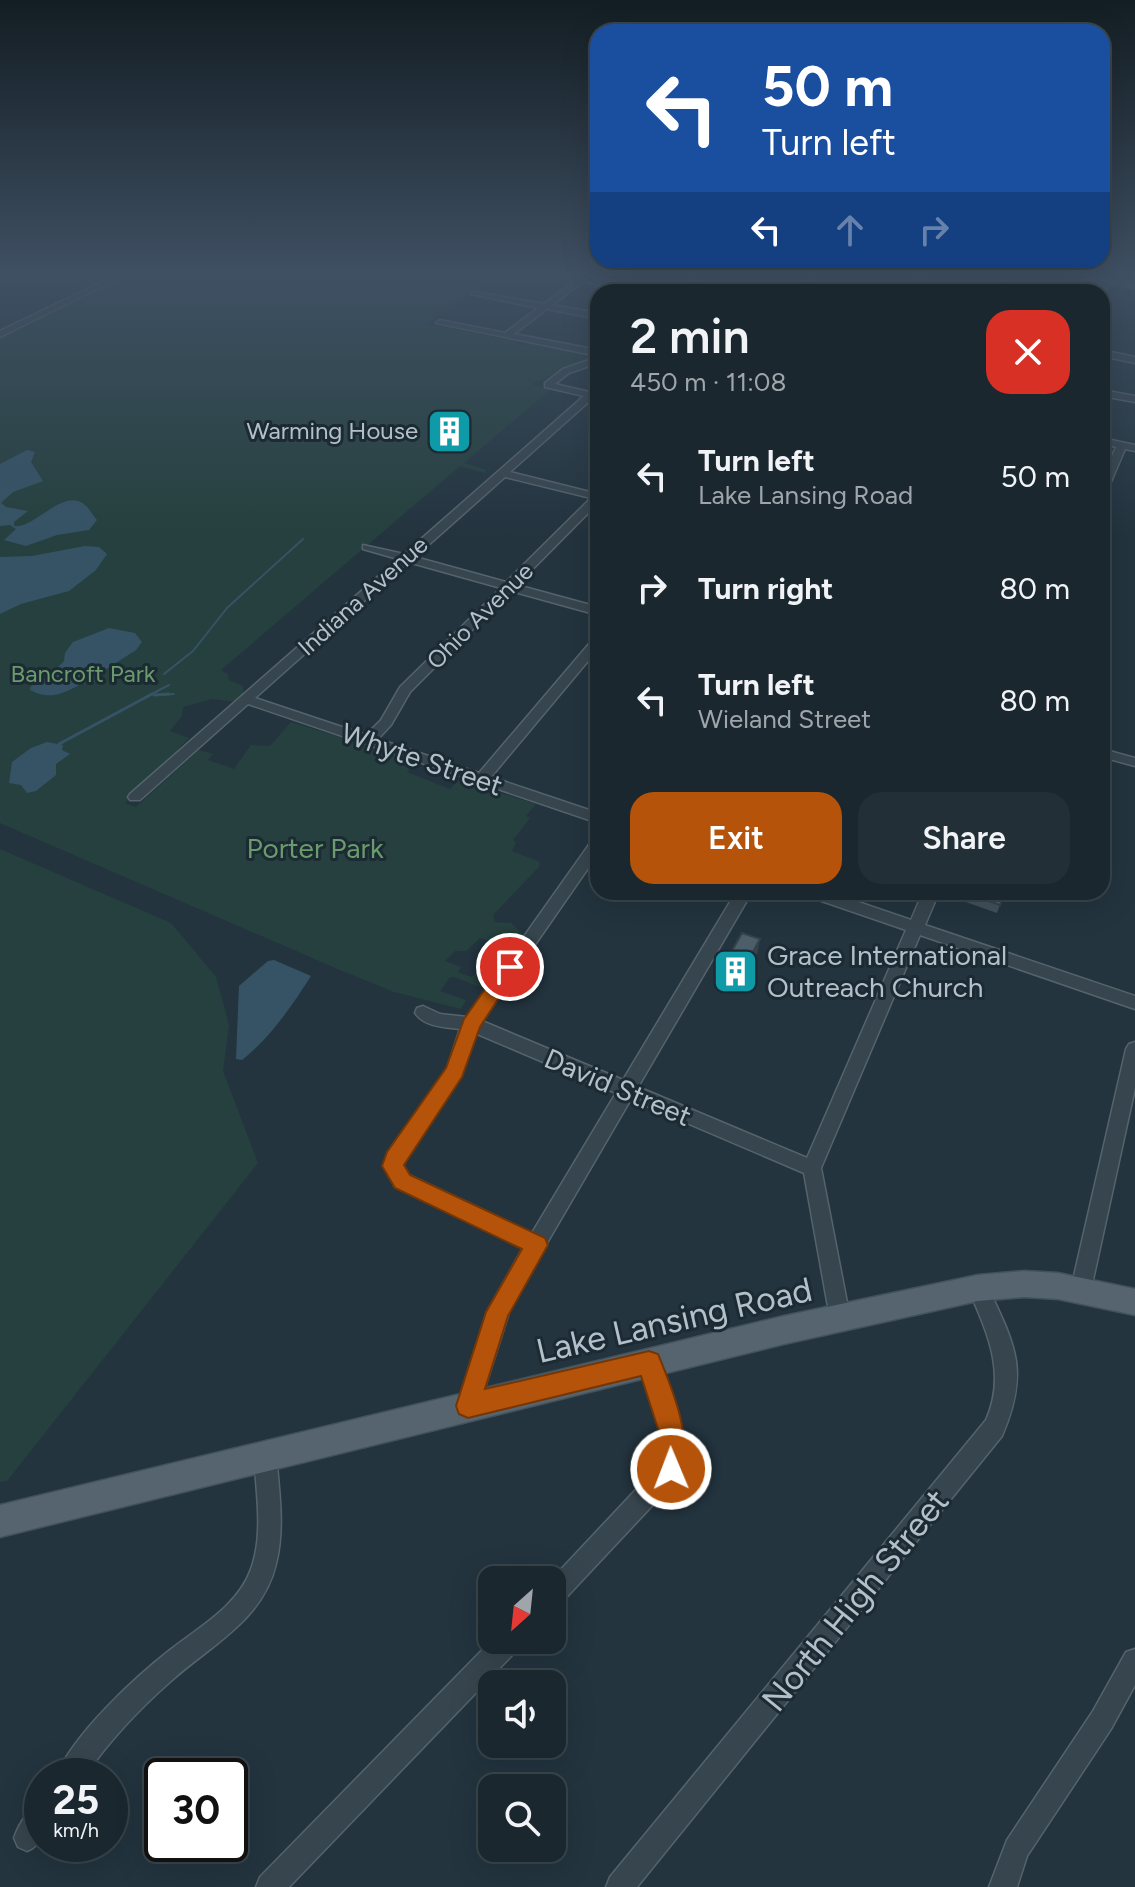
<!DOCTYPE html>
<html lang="en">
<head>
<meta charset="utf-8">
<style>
  body { margin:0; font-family:Figtree,sans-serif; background:#232f37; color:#f1f3f6; height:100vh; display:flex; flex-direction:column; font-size:30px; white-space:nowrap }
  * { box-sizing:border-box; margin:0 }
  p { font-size:26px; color:#9fa5aa }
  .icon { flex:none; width:44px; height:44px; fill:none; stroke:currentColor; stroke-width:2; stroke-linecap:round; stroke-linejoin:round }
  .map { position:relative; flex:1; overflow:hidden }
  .side { position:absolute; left:590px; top:284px; width:520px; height:616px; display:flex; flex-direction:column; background:#1a272f; border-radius:24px; box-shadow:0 8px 32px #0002,0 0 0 2px #38444b }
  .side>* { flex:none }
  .hud { position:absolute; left:590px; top:24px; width:520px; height:244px; border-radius:24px; box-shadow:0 8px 32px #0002,0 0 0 2px #38444b; background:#1a4fa0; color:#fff; overflow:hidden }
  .needle { width:52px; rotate:207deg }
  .controls { position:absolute; left:478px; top:1566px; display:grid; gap:16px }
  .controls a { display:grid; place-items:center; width:88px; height:88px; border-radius:16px; background:#1a272f; box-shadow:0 8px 32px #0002,0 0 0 2px #38444b; font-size:40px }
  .speed { position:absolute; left:24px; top:1758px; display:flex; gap:16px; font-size:40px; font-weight:700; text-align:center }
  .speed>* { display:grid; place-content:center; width:104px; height:104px; border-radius:50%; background:#1a272f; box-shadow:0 8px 32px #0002,0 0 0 2px #38444b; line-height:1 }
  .speed small { font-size:20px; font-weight:400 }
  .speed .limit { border:4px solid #111; border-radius:12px; background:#fff; color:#111 }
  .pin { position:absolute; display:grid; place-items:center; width:68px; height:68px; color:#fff; margin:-34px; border:4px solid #fff; border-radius:50%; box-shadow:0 2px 8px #0007 }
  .me { position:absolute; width:88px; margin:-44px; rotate:359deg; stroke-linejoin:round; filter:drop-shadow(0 0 6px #0008) }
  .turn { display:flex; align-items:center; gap:28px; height:168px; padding:0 40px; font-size:36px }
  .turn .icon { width:104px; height:104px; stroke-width:2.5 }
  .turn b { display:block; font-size:56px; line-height:68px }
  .lanes { display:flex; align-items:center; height:76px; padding:0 40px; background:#0003; justify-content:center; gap:40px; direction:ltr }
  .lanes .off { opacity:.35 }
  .round { display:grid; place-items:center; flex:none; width:84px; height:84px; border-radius:24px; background:#232f37 }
  .head { display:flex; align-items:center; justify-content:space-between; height:136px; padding:0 40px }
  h1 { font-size:48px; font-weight:600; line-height:60px }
  .cta { display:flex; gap:16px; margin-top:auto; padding:16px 40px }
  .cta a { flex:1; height:92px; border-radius:24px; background:#b45309; color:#fff; font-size:32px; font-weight:600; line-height:92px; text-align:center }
  .cta a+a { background:#232f37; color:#f1f3f6 }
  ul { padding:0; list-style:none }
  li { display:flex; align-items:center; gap:24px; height:112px; padding:0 40px }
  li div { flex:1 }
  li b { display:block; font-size:30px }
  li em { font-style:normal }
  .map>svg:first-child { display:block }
  .green { fill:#25403e }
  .water { fill:#365366 }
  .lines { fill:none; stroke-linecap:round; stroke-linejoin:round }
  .stream-far1 { stroke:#365366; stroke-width:2 }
  .stream { stroke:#365366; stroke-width:3 }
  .minor-casing { stroke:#55636c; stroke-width:3 }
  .major-casing { stroke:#43515a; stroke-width:3 }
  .minor { fill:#37454e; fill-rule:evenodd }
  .major { fill:#55646f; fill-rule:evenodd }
  .wall { fill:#41515b }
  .shaded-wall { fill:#35424a }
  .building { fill:#4c5e6a; stroke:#35424a; stroke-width:2 }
  .route { fill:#b45309; stroke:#753606; stroke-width:2 }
  .labels { text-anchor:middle; stroke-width:6; stroke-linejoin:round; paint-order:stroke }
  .far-poi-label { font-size:24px; fill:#b3c0c9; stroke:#1c2a33; text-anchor:end }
  .far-street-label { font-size:24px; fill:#b3c0c9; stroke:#1c2a33 }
  .far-park-label { font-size:24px; fill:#6a9b6c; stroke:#1c2a33 }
  .street-label { font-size:28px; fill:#b3c0c9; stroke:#1c2a33 }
  .park-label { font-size:28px; fill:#6a9b6c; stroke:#1c2a33 }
  .poi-label { font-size:28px; fill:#b3c0c9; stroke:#1c2a33; text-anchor:start }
  .near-street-label { font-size:34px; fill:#b3c0c9; stroke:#1c2a33 }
</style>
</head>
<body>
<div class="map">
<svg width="1135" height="1887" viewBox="0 0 1135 1887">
  <rect width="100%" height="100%" fill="#23343f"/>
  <g class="green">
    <path d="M136 272H498L426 324 515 341 522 346 527 342 595 355C589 358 538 382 535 382L533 385 551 389 464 463 487 470 485 473 460 466 221 670 228 674 229 680 243 686V696L237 702 212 699 183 707 182 716 170 731 189 738 125 803 136 807 199 750 213 754 208 760 234 769 251 745 270 746 291 722 417 761 407 772 450 789 459 780 536 804 526 816 530 818 513 840 516 842 512 851 540 862 539 867 493 915 495 922 511 923 525 936 516 950 480 938 466 951H455L445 961 461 967 458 972 471 977 478 972 488 975 480 987 454 977H450L440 991 466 1000 461 1009 394 992 340 970 0 823V338Z"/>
    <path d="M0 849 171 923 216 977 229 1025 223 1071 258 1163 7 1481 0 1482Z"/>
  </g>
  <g class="water">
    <path d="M27 450 35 452 31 462 43 481 13 492 1 503 6 507 28 511 14 522V526C35 529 65 485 86 506 89 508 93 516 97 520L89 530 57 535 26 546 4 540 16 529 10 525 0 526V464Z"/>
    <path d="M85 546 99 547 107 554 96 570 69 591 21 604 0 614V557L32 556Z"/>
    <path d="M109 628 135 633 142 642 136 650 105 670 95 682C73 681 60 706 30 690L31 686 50 675 64 661 65 653 73 642Z"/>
    <path d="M47 742 63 745 62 750 70 754 56 764V775L36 791 27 793 21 785 9 783 12 762 31 748Z"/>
    <path d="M274 960 311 976C291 1007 271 1037 242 1060L236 1059 239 986 268 961Z"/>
  </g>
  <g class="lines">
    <g class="stream-far1">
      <path d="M164 674 193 651 227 608 303 539"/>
      <path d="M154 695 174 694"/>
      <path d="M148 696 169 685"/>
    </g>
    <g class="stream">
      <path d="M154 695 169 694"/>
      <path d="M59 744 152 694"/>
    </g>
    <defs>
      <g id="minor">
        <path d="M122 272H132L0 337V331Z"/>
        <path d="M539 272 581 276 589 272H600L589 277 613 281 627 290 628 292C616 292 599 284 584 281L552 305 598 313V319L547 309 514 334 598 350V356L436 323 440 320 505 333 538 308 471 294 475 292 544 304 576 280Z"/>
        <path d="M679 272H688L720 292H710Z"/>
        <path d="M812 272H820L801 292H792Z"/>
        <path d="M920 272H928L912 292H904Z"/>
        <path d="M1014 272H1022L1008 292H1000Z"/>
        <path d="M1108 272H1116L1103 294 1096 292Z"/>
        <path d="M1102 350 1135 357V363L1102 356Z"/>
        <path d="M598 357V363L569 373 555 384 598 394V398H593L510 472 598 494V503L517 585 598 607V615L511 591 410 692 391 725 378 739 479 773 594 638 598 637V649L491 777 598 813V823L248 704 140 800H130L128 797 130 794 398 559 363 549V545L404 554 584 396 545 387V383L563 369ZM505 477 591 498 506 582 415 557ZM408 562 501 588 400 687 381 720 366 735 255 698Z"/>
        <path d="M1102 390 1135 396V402L1102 396Z"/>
        <path d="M1102 438 1135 445V451L1125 449 1107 491 1102 494V479L1116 447 1102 444Z"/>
        <path d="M1102 749 1135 758V766L1102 757Z"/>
        <path d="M598 838V854L482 1021 623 1080 736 892H752L638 1087 807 1158 906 930 807 896 804 892H829L911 920 923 892H939L925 925 1135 996V1009L920 935 821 1168 850 1318 847 1325 840 1328 833 1325 830 1318 804 1173 631 1099 512 1303 479 1406 476 1414 468 1417 460 1414 457 1406 487 1312 523 1248 395 1187 384 1166 388 1152 447 1069 460 1029C444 1027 425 1027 415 1013L417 1008 423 1006 440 1014 467 1017 593 839ZM475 1033 616 1093 532 1233 409 1175 403 1165 461 1076Z"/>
        <path d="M1135 1042V1088L1091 1289 1088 1296 1081 1298 1074 1296 1071 1289 1126 1049 1129 1044Z"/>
        <path d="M978 1279 985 1281C1014 1344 1031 1368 1002 1436L637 1887H606L610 1877 986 1420C1007 1373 987 1332 968 1288L971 1281Z"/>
        <path d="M649 1352 656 1355 660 1362C671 1398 694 1440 679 1477L560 1604 552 1608 551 1580 660 1464 663 1441 638 1362 642 1355Z"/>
        <path d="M265 1443 273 1446 276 1454C279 1490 285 1529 276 1564 263 1620 211 1645 171 1681 139 1709 109 1741 85 1776H56C74 1734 134 1678 170 1650 199 1627 238 1606 251 1569 264 1534 256 1491 254 1454L257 1446Z"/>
        <path d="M492 1640H521L518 1649 289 1887H256L260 1877Z"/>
        <path d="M1135 1649V1685L1111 1729 1027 1856 1017 1887H989L1007 1840 1093 1711 1126 1652Z"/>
        <path d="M42 1803C42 1822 48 1843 27 1851L18 1847 14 1838C19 1824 28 1809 42 1803Z"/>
      </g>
      <g id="major">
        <path d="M1050 272H1072L1135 283V289L1055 275Z"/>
        <path d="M1024 1271 1058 1273 1135 1289V1315L1058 1299 1024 1297 978 1301 784 1344 0 1537V1505L784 1316 978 1275Z"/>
      </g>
    </defs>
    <use href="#minor" class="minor-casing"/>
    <use href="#major" class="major-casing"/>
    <use href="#minor" class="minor"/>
    <use href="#major" class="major"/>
  </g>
  <g class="wall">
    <path d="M962 893 1003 897 997 913 960 900Z"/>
    <path d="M758 951 736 990 718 983 720 972Z"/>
  </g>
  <path class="shaded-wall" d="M760 939 758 951 736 990 738 979Z"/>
  <g class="building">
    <path d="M963 892H988L1003 897 1000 905Z"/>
    <path d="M742 933 760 939 738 979 720 972Z"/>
  </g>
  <linearGradient id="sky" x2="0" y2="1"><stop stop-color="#131d23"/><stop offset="0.51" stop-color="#3f5063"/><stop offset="1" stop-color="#3f5063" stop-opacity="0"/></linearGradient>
  <rect width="1135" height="536" fill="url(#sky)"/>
  <path class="route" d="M510 960 519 967 480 1027 462 1077 404 1165 410 1175 545 1238 548 1245 508 1316 485 1389 649 1351 658 1354C672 1388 695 1443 680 1478L671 1482 662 1478 659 1469 662 1441 641 1376 468 1418 459 1414 456 1406 486 1312 522 1249 395 1188 382 1166 387 1152 446 1068 464 1019 504 962Z"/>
  <defs>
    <symbol id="building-square" viewBox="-11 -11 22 22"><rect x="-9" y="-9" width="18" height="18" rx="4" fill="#0f9aa8" stroke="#1c2a33"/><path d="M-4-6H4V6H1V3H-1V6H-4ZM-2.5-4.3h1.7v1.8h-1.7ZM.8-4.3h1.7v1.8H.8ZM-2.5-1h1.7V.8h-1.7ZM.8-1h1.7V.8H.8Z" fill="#fff"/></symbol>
  </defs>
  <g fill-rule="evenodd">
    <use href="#building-square" x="424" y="406" width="51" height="51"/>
    <use href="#building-square" x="710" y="946" width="51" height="51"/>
  </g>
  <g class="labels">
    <g class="far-poi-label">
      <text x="418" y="439">Warming House</text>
    </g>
    <g class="far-street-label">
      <text transform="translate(363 596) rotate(-42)" y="8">Indiana Avenue</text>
      <text transform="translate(480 616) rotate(-45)" y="8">Ohio Avenue</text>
    </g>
    <g class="far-park-label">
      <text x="83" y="682">Bancroft Park</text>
    </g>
    <g class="street-label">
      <text transform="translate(422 759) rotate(19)" y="10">Whyte Street</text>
      <text transform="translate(618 1087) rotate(23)" y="10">David Street</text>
    </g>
    <g class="park-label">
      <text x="315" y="858">Porter Park</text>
    </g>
    <g class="poi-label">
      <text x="767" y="965">Grace International<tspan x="767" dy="32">Outreach Church</tspan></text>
    </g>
    <g class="near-street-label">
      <text transform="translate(674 1320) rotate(-13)" y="12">Lake Lansing Road</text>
      <text transform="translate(855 1600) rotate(-51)" y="12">North High Street</text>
    </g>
  </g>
</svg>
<div class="controls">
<a><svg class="needle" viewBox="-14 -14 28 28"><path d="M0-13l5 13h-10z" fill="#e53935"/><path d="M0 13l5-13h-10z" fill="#9fa5aa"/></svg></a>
<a><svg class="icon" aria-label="sound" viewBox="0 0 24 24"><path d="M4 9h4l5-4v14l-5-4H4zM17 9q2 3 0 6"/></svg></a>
<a><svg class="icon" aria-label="search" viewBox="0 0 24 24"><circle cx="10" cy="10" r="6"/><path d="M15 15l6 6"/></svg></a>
</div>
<div class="speed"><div>25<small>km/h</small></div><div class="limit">30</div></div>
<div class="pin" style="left:510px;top:967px;background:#d93025"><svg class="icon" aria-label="arrive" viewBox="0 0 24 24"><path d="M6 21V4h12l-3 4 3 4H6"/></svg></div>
<svg class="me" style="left:671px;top:1469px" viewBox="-20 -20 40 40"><circle r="17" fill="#b45309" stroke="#fff" stroke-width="3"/><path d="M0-11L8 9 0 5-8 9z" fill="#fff"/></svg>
<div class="hud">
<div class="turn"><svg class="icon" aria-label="left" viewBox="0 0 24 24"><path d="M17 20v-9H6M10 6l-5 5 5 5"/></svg><div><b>50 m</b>Turn left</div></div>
<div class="lanes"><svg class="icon" aria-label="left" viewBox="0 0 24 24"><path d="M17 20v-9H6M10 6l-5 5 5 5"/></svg><svg class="icon off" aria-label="ahead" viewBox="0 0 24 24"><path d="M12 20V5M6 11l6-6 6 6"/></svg><svg class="icon off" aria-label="right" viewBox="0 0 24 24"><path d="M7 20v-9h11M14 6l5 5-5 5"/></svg></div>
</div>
<section class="side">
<div class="head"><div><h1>2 min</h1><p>450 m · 11:08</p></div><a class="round" style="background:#d93025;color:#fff"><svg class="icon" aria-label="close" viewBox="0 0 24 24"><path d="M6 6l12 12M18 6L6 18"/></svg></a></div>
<ul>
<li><svg class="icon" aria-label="left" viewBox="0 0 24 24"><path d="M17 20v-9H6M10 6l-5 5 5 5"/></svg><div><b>Turn left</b><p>Lake Lansing Road</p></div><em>50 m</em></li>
<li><svg class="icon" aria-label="right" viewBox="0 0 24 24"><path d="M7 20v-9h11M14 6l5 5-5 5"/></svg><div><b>Turn right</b></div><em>80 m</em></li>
<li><svg class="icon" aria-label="left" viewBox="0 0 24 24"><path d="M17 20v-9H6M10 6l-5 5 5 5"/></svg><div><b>Turn left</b><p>Wieland Street</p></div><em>80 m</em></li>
</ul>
<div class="cta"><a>Exit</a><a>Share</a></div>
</section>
</div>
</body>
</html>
